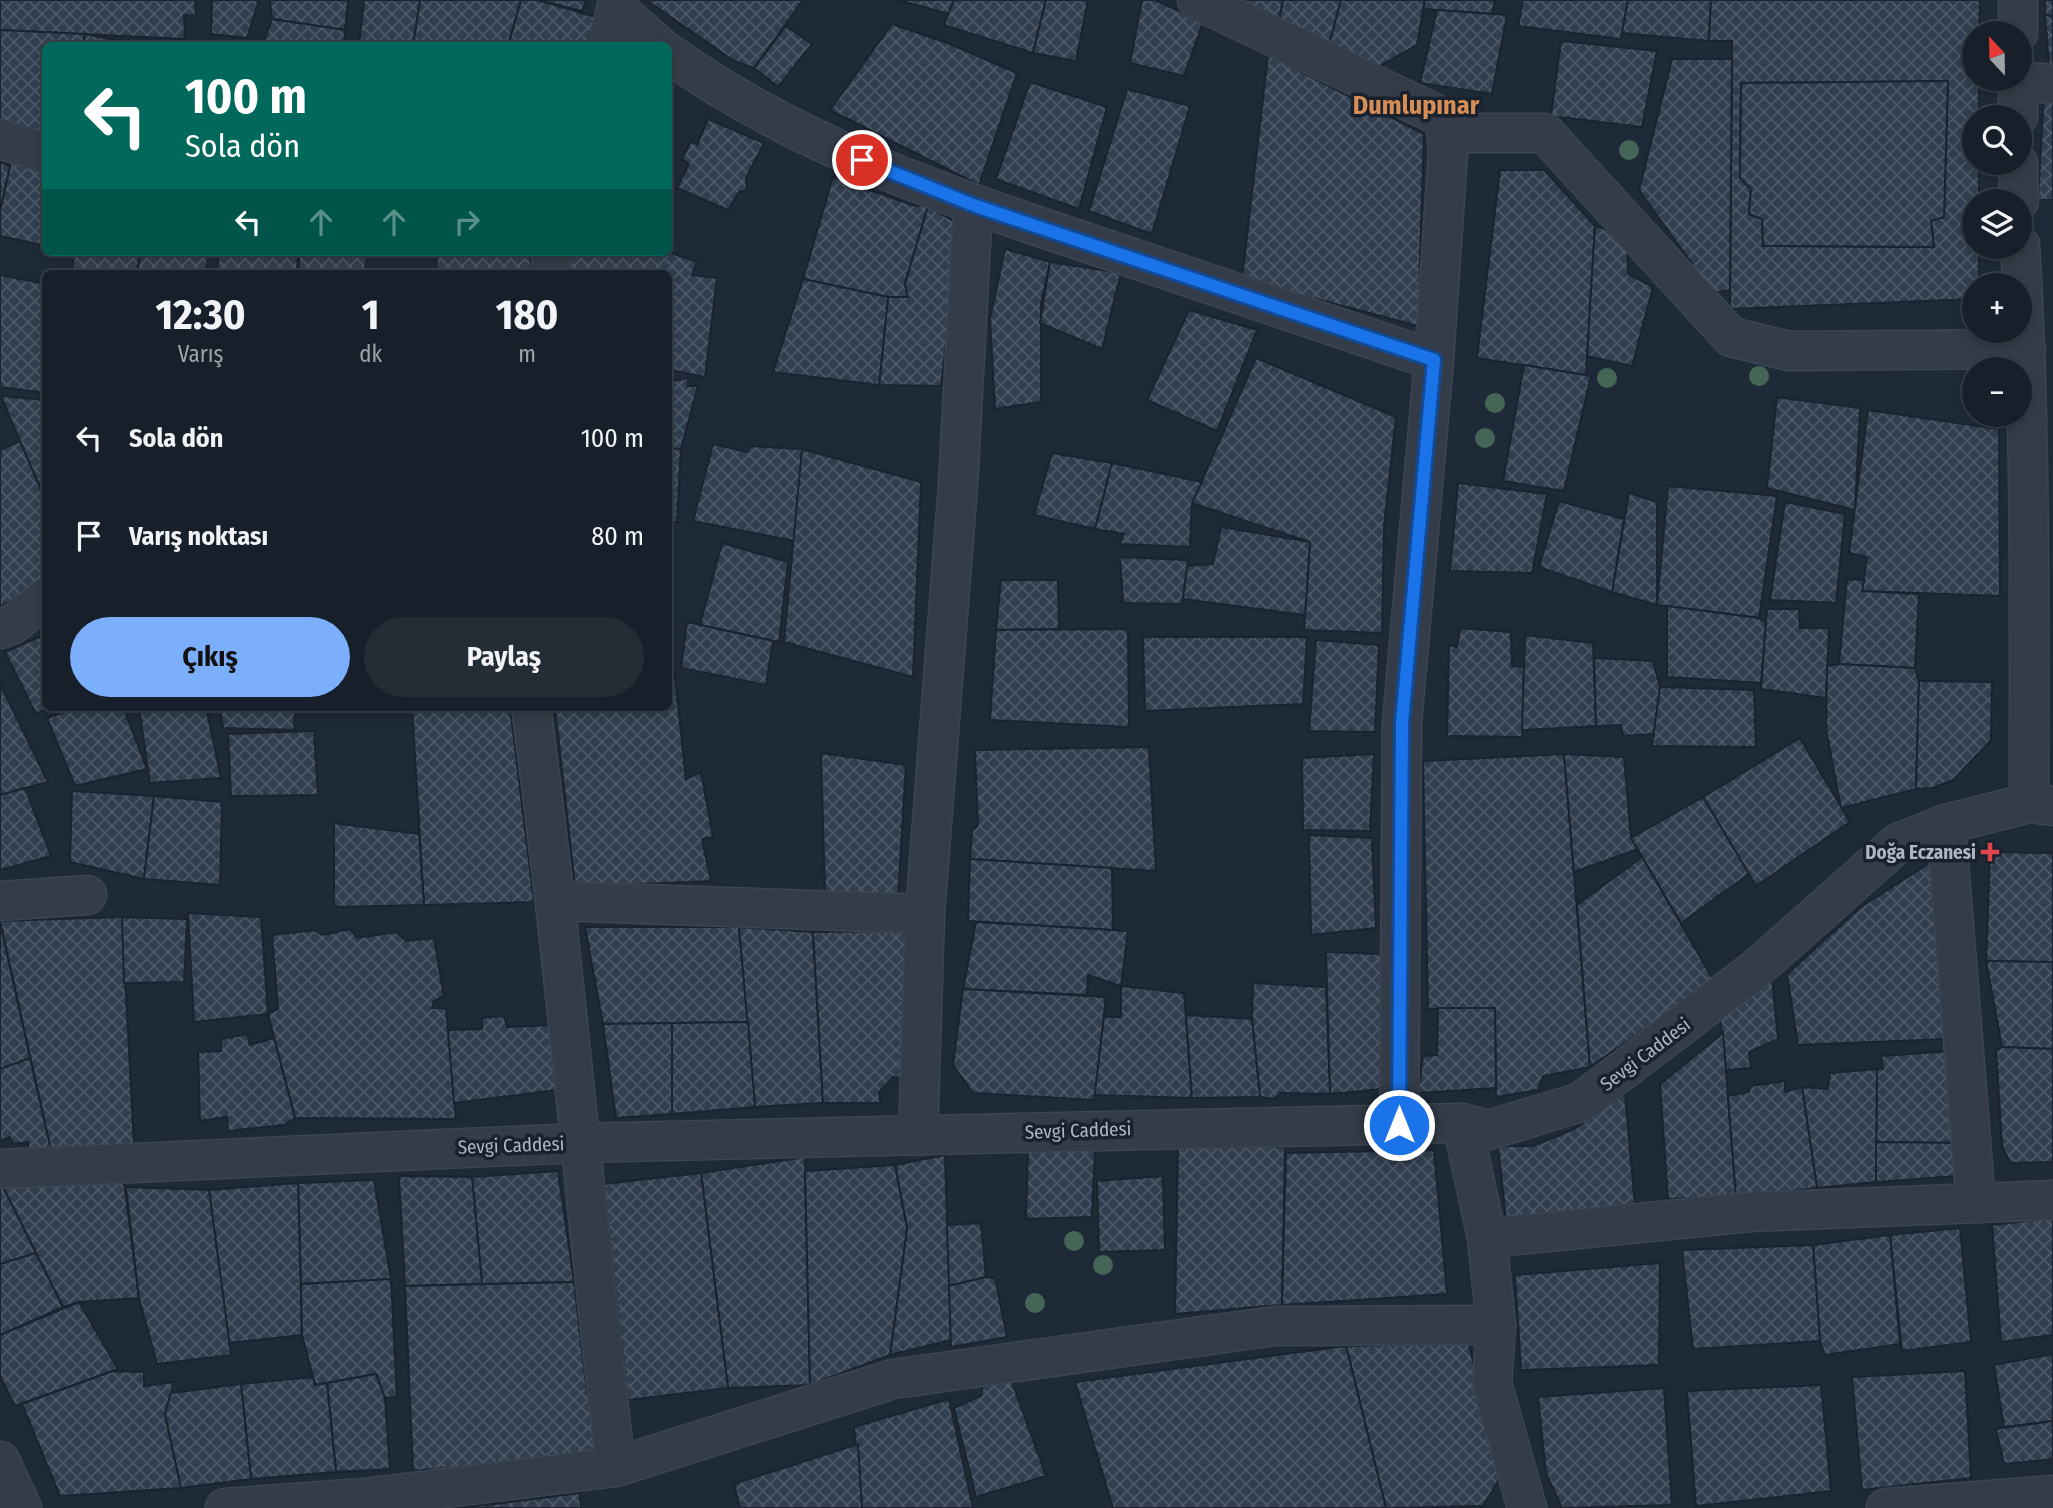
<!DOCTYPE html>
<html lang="tr">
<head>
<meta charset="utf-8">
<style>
  body { margin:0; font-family:"Fira Sans Condensed",sans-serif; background:#242d36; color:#f1f3f6; height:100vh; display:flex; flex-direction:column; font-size:26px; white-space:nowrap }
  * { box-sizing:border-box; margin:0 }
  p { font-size:23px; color:#9ea3a8 }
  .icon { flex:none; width:38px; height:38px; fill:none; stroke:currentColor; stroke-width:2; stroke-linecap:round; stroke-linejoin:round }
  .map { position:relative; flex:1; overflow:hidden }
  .sheet { position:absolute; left:42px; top:270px; width:630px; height:441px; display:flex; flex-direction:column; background:#17202a; border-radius:10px; box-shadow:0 4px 10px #0003,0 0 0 2px #363e47 }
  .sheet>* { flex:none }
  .hud { position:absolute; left:42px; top:42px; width:630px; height:214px; border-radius:10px; box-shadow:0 4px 10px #0003,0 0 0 2px #363e47; background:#00695c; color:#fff; overflow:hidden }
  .needle { width:46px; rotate:338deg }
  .fabs { position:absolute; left:1962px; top:21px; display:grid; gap:14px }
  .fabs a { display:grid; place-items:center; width:70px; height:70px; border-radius:50%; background:#17202a; box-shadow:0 4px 10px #0003,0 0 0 2px #363e47; font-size:35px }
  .pin { position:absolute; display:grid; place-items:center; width:60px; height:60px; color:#fff; margin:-30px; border:4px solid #fff; border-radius:50%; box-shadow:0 2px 7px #0007 }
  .me { position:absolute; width:77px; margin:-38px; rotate:0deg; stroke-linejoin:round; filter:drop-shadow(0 0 5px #0008) }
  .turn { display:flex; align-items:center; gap:24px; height:147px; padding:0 28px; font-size:32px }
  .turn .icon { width:91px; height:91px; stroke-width:2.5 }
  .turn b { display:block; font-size:49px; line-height:60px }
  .lanes { display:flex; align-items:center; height:66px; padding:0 28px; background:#0003; justify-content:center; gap:35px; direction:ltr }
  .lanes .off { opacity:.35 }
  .eta { display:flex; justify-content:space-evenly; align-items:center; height:119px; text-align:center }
  .eta b { font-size:42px; font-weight:700; line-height:49px }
  .cta { display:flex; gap:14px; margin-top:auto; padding:14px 28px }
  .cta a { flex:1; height:80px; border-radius:42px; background:#7baefb; color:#111; font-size:28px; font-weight:700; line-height:80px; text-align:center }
  .cta a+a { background:#242d36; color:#f1f3f6 }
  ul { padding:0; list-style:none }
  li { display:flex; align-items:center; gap:21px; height:98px; padding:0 28px }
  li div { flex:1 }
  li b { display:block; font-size:26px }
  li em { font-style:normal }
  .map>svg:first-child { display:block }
  .building { fill:url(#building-cross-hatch); stroke:#1a232f; stroke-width:2; fill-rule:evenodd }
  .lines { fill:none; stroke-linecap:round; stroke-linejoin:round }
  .street-casing { stroke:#3c4552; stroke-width:41 }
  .street { stroke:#333c48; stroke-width:38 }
  .tree { fill:#456556 }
  .route-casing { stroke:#114b97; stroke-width:18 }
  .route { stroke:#1a73e8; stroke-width:12 }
  .health-dot { fill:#e0444e; stroke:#18212c; stroke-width:2.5 }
  .labels { text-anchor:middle; stroke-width:7; stroke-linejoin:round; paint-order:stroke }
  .poi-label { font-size:19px; font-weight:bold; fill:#adb6c5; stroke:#18212c; text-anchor:end }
  .street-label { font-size:19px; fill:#adb6c5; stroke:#18212c }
  .district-label { font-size:26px; font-weight:bold; fill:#d78d56; stroke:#18212c }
</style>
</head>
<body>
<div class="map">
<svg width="2053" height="1508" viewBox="0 0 2053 1508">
  <defs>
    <pattern id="building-cross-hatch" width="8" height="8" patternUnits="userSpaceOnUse" patternTransform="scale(1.75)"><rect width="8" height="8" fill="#313e4f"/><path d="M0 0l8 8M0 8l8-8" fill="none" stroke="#4c5867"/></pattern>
  </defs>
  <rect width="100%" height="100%" fill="#1f2a38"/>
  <g class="building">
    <path d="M0 0H195L196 16 184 15 185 39 0 30Z"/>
    <path d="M212 0H259L247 38 211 34Z"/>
    <path d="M270 0H348L345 30 272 19Z"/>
    <path d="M364 0H420L413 46H359Z"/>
    <path d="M420 0H521L508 46H413Z"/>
    <path d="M521 0H538L595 17 587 46H508Z"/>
    <path d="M538 0H586L582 11Z"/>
    <path d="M646 0H803L754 68 734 61Z"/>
    <path d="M898 0H954L949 14Z"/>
    <path d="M954 0H1046L1033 53 944 25Z"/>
    <path d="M1046 0H1088L1076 61 1033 53Z"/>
    <path d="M1142 0H1155L1203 22 1184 76 1130 63Z"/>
    <path d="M1226 0H1283L1278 26Z"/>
    <path d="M1283 0H1341L1328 49 1278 26Z"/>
    <path d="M1341 0H1425L1417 45 1378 67 1328 49Z"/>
    <path d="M1425 0H1495L1492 14 1423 9Z"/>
    <path d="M1523 0H1628L1621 39 1518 26Z"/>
    <path d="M1628 0H1711L1709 41 1622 33Z"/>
    <path d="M1711 0H1980L1979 33H1974V79H1979V117H1974V163H1979V201H1974V247H1979V285H1974V299L1730 309 1732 41H1709ZM1948 81 1944 217 1931 221 1934 247 1763 246 1762 219 1749 214 1751 189 1740 178 1741 83Z"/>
    <path d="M2045 0H2053V16L2045 15Z"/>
    <path d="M1437 10 1507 15 1492 94 1420 83Z"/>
    <path d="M2045 15 2053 16V78H2050Z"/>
    <path d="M272 19 345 30 344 46H262Z"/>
    <path d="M892 24 950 44 1017 73 979 185 830 110Z"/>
    <path d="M786 26 812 44 778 87 754 68Z"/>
    <path d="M0 30 85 34 83 46H46V139L0 127Z"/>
    <path d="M85 34 135 44 83 46Z"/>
    <path d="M215 41 243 46H214Z"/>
    <path d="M1561 41 1657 51 1642 127 1551 116Z"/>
    <path d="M1268 55 1424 134 1418 326 1242 279Z"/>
    <path d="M1672 59H1732L1730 290 1713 293 1639 190Z"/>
    <path d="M1948 81 1944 217 1931 221 1934 247 1763 246 1762 219 1749 214 1751 189 1740 178 1741 83Z"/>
    <path d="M1030 82 1107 107 1079 209 996 179Z"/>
    <path d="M1127 89 1190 106 1152 234 1089 211Z"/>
    <path d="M2044 94 2053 95V200H2038Z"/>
    <path d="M708 119 764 143 746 178 747 190 739 192 728 210 677 188 689 164 682 159 691 141 697 145Z"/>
    <path d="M12 156 46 166V246L0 236V211Z"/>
    <path d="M0 162 10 166 0 211Z"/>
    <path d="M1500 170H1544L1595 226 1586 375 1477 358Z"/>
    <path d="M833 177 915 206H928L905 284 908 297H888L803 279Z"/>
    <path d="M928 206 960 225 941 386 879 385 888 297H908L905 284Z"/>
    <path d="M1595 226 1627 236 1628 274 1653 287 1632 366 1587 356Z"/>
    <path d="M1005 249 1050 262 1041 304V402L995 409 990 319Z"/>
    <path d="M75 252H141L136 273H71Z"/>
    <path d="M141 252H209L206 273H137Z"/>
    <path d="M220 252H298L297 273H216Z"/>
    <path d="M299 252H368L364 273H299Z"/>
    <path d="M437 252H482L531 258 530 273H436Z"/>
    <path d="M574 252H668L697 262 692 275 717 278 705 377 671 370 668 373V273H568Z"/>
    <path d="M1050 262 1121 273 1102 349 1040 323Z"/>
    <path d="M0 275 46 284V393L0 387Z"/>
    <path d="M803 279 888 297 879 385 773 372Z"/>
    <path d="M1189 310 1257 330 1217 431 1147 400Z"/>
    <path d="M1256 358 1396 417 1384 526 1382 633 1304 630 1310 542 1192 503Z"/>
    <path d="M1524 365 1591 376 1564 491 1503 481Z"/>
    <path d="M688 378V386H698L681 449H668V382Z"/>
    <path d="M1 396 46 400V502L20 441Z"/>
    <path d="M1777 397 1860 408 1855 510 1767 488Z"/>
    <path d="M1868 410 1999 429 2000 596 1862 591 1867 557 1849 553Z"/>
    <path d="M20 441 46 502V586L0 606V450Z"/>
    <path d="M713 444 747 452 750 446 802 449 795 541 693 521Z"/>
    <path d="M668 449H681L677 522H668Z"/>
    <path d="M802 449 921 482 913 677 784 642Z"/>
    <path d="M1052 453 1112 463 1095 529 1034 515Z"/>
    <path d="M1112 463 1202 482 1192 503 1190 547 1119 544 1124 534 1095 529Z"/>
    <path d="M1458 483 1547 494 1532 573 1450 571Z"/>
    <path d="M1668 486 1777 496 1759 618 1657 605Z"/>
    <path d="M1629 493 1657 502V605L1612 592Z"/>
    <path d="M1559 501 1624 519 1612 592 1539 567Z"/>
    <path d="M1785 502 1845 514 1836 603 1770 600Z"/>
    <path d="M1221 527 1310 542 1305 615 1183 599 1187 566 1213 564Z"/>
    <path d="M722 543 788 562 779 642 700 625Z"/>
    <path d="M1120 557 1188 560 1182 604 1123 603Z"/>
    <path d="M1847 579 1864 580 1862 591 1919 594 1915 668 1839 664Z"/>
    <path d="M1001 580H1058L1059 629 996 630Z"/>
    <path d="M1667 606 1759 618 1766 623 1761 683 1667 677Z"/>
    <path d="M1767 609H1799L1800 628H1829L1826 698 1761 689Z"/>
    <path d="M687 622 773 641 766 685 681 668Z"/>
    <path d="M1460 628 1511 632 1512 666 1524 667 1522 737 1447 736 1449 645 1457 647Z"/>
    <path d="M1128 629 1129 727 990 720 996 630Z"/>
    <path d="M46 634V707H50L36 714 5 652Z"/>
    <path d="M1525 635 1593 643 1596 726 1522 730Z"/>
    <path d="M1143 637H1307L1303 704 1145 711Z"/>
    <path d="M1316 640 1379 645 1375 732 1309 731Z"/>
    <path d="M672 649 686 779 701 772 713 837 702 839 711 881 575 887 555 707H668V650Z"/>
    <path d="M1594 658 1653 661 1660 687 1654 734 1623 736 1621 725 1596 726Z"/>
    <path d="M1839 664 1915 668 1919 681 1916 789 1841 808 1826 729 1827 666Z"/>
    <path d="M1919 681 1992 682 1991 740 1953 780 1933 788 1916 789Z"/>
    <path d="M0 684 48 782 0 795Z"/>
    <path d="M1660 687 1754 690 1756 747 1652 746Z"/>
    <path d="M77 707H123L147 769 75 786 47 718Z"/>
    <path d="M139 707H206L221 778 150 783Z"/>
    <path d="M220 707H295L294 730 223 728Z"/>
    <path d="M412 707H510L534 902 424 905Z"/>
    <path d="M314 731 318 795 231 796 228 734Z"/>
    <path d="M1800 738 1850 822 1756 886 1703 797Z"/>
    <path d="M1149 747 1156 871 970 859 972 831 978 825 975 750Z"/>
    <path d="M821 753 906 765 898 897 825 893Z"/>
    <path d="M1374 754 1370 831 1303 830 1302 758Z"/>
    <path d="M1564 754 1590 1067 1543 1076 1538 1090 1496 1097 1495 1008 1428 1009 1423 761Z"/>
    <path d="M1564 754 1624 757 1631 838 1638 849 1574 872Z"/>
    <path d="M25 788 51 856 0 870V795Z"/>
    <path d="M72 791 154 796 144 879 70 862Z"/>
    <path d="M154 796 222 802 220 885 144 879Z"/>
    <path d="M1703 797 1749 874 1681 923 1631 838Z"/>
    <path d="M334 823 419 834 424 905 334 907Z"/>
    <path d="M1309 835 1372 838 1376 928 1311 935Z"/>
    <path d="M1990 852 2053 853V962L1986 961Z"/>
    <path d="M1642 857 1714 981 1590 1067 1577 905Z"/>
    <path d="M970 859 1112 868 1113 930 968 921Z"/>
    <path d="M1931 862 1947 1039 1798 1045 1787 974 1861 907Z"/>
    <path d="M188 913 261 917 268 1014 194 1022Z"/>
    <path d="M122 917 134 1144 51 1150 0 921Z"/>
    <path d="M122 917 187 919 184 982 124 983Z"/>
    <path d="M0 922 30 1058 0 1069Z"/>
    <path d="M976 922 1128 931 1121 986 1088 975 1087 995 963 989Z"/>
    <path d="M585 927H739L748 1022 603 1024Z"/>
    <path d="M739 927 813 932 823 1103 755 1107Z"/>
    <path d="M350 929 357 938 397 932 406 941 434 938 444 996 434 1001 432 1008H446L456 1119 295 1118 268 1014 278 1009 272 935 314 930 322 935Z"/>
    <path d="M910 931 905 1078 893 1077 879 1092 881 1103H823L813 932Z"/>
    <path d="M1326 952 1381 954 1383 1089 1330 1094Z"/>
    <path d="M1986 961 2053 962V1049L2002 1047Z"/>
    <path d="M1772 978 1778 1039 1749 1052 1751 1068 1726 1070 1720 1018Z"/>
    <path d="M1253 983 1326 987 1330 1094 1280 1093 1274 1099 1260 1097 1252 1019Z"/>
    <path d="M1121 986 1184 993 1192 1098 1094 1095 1104 1017H1121Z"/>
    <path d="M963 989 1106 997 1094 1100 973 1093 953 1065Z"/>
    <path d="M1438 1008H1495L1496 1088 1418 1093 1423 1056 1437 1055Z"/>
    <path d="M1186 1015 1252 1019 1260 1097 1192 1098Z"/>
    <path d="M504 1016 507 1027 553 1025 557 1090 454 1103 448 1030 482 1029V1018Z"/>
    <path d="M748 1022 755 1107 672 1114V1023Z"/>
    <path d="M672 1023V1114L616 1118 603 1024Z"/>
    <path d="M1723 1033 1736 1197 1668 1199 1660 1084Z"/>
    <path d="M247 1034 250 1045 274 1038 295 1118 284 1125 228 1131 227 1117 200 1121 198 1052 221 1051V1039Z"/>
    <path d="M2002 1047 2053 1049V1162L2010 1163 2002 1145 1996 1050Z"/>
    <path d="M1952 1051 1962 1143 1876 1142 1877 1069H1883L1881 1056Z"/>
    <path d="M30 1058 51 1150 28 1152V1142L13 1144 10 1137 0 1141V1069Z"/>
    <path d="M1877 1069 1876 1182 1817 1188 1802 1087 1828 1089 1830 1073Z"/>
    <path d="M1785 1081V1092L1802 1087 1817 1188 1736 1197 1728 1096 1749 1092 1750 1086Z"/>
    <path d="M1625 1094 1635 1206 1506 1219 1498 1146H1533L1574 1129Z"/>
    <path d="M1876 1142 1962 1143 1958 1176 1876 1182Z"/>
    <path d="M1178 1147H1285L1282 1305 1175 1314Z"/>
    <path d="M1095 1149 1092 1217 1026 1219 1028 1150Z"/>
    <path d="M1434 1150 1447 1294 1282 1305 1286 1153Z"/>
    <path d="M945 1155 951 1340 890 1355 907 1228 895 1165Z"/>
    <path d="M805 1157 810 1385 728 1388 701 1173Z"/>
    <path d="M895 1165 907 1228 890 1355 810 1385 805 1171Z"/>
    <path d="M558 1171 574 1282 482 1284 472 1177Z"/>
    <path d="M701 1173 728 1388 628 1400 604 1184Z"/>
    <path d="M123 1174 139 1298 79 1302 63 1307 0 1181Z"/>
    <path d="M399 1176 472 1177 482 1284 405 1286Z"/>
    <path d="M1163 1176 1165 1250 1099 1252 1097 1181Z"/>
    <path d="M374 1180 391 1279 301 1284 298 1183Z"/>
    <path d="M0 1181 36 1253 0 1264Z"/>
    <path d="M298 1183 302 1335 229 1343 209 1190Z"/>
    <path d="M126 1187 209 1190 231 1355 157 1364 139 1298Z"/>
    <path d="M2053 1218V1335L2001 1342 1992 1225Z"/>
    <path d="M981 1223 986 1277 949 1286 947 1225Z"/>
    <path d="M1960 1228 1971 1342 1902 1351 1890 1235Z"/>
    <path d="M1890 1235 1900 1344 1825 1355 1820 1341 1813 1245Z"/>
    <path d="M1813 1245 1820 1341 1693 1349 1682 1250Z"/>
    <path d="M36 1253 63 1307 0 1335V1264Z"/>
    <path d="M1660 1263 1659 1365 1521 1370 1515 1275Z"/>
    <path d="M986 1277 995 1278 1007 1337 951 1347 949 1286Z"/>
    <path d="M391 1279 397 1397 385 1398 376 1374 315 1385 302 1335 301 1284Z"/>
    <path d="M574 1282 587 1393 598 1394 603 1454 413 1471 405 1286Z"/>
    <path d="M79 1302 118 1369 15 1406 0 1376V1335Z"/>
    <path d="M1469 1344 1500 1478 1483 1506 1386 1508 1346 1346Z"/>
    <path d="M1346 1346 1386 1508H1113L1075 1382Z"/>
    <path d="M2053 1354V1421L2004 1427 1994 1365Z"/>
    <path d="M113 1371 144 1372V1386L174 1382 165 1414 181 1488 60 1496 22 1404Z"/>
    <path d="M1965 1371 1971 1478 1862 1490 1852 1377Z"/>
    <path d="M376 1374 385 1398 390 1469 336 1472 327 1383Z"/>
    <path d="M313 1377 315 1385 327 1383 336 1472 251 1479 241 1384Z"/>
    <path d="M1011 1379 1046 1476 976 1497 954 1408 981 1396 984 1380Z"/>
    <path d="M241 1384 251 1479 181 1488 165 1414 171 1393Z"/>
    <path d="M1821 1385 1831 1491 1696 1506 1687 1391Z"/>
    <path d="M1664 1388 1672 1505 1562 1508 1546 1473 1538 1397Z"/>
    <path d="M949 1399 973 1508H862L854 1427Z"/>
    <path d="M2053 1421V1459L2004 1464 1996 1429Z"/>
    <path d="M858 1444 862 1508H740L734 1484Z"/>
    <path d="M580 1493 581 1508H487V1505Z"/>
    <path d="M487 1505V1508H442Z"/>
  </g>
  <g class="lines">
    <defs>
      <g id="street">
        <path d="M1197 0 1446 119 1448 153 1434 360 1402 723 1399 1125"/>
        <path d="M617 9 659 46"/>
        <path d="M2018 33V0"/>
        <path d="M608 46 618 0"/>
        <path d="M668 53C796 145 949 197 1097 246 1209 284 1322 322 1434 360"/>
        <path d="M2018 79V117"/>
        <path d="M2018 81 2053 84"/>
        <path d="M1446 133H1545L1731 337 1789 351 2026 349"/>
        <path d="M0 139 46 153"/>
        <path d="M2018 163 2019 201"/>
        <path d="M2020 245C2031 431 2029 617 2029 803"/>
        <path d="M550 273 553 252"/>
        <path d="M0 629 13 624 46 598"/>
        <path d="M531 707C565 960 585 1214 616 1467"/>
        <path d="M1946 824 1976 1204"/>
        <path d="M0 901 87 895"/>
        <path d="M557 901 925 914"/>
        <path d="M1462 1123 1487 1238 1496 1325 1492 1383 1527 1508"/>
        <path d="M918 1136 925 914 958 485 973 205"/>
        <path d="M0 1169 579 1143 1462 1123 1489 1130 1581 1102 1757 968 1898 843 1946 824 2029 803 2053 806"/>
        <path d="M1487 1238 1750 1212 2053 1200"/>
        <path d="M0 1461 22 1508"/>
        <path d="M225 1508 364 1498 616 1467 893 1379 1275 1326 1496 1325"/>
        <path d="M1886 1508 2053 1495"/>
      </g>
    </defs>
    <use href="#street" class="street-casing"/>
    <use href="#street" class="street"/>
  </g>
  <g class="tree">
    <circle cx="1629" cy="150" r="10"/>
    <circle cx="1759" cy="376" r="10"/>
    <circle cx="1607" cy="378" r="10"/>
    <circle cx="1495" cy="403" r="10"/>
    <circle cx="1485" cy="438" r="10"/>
    <circle cx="1074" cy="1241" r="10"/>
    <circle cx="1103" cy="1265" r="10"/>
    <circle cx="1035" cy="1303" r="10"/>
  </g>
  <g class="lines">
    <defs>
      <path id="route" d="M862 160 973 205 1434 360 1402 723 1399 1125"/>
    </defs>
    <use href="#route" class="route-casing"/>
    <use href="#route" class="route"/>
  </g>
  <path class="health-dot" d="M1986.5 841.5h7v7h7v7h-7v7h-7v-7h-7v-7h7z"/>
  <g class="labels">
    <g class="poi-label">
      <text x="1976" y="859">Doğa Eczanesi</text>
    </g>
    <g class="street-label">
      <text transform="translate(1645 1054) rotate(-37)" y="7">Sevgi Caddesi</text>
      <text transform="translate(1078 1130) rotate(-2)" y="7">Sevgi Caddesi</text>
      <text transform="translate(511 1145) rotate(-2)" y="7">Sevgi Caddesi</text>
    </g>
    <g class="district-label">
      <text x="1416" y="114">Dumlupınar</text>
    </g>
  </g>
</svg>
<div class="fabs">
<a><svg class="needle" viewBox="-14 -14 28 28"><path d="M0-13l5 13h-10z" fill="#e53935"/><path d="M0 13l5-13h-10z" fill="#9ea3a8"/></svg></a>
<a><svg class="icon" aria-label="search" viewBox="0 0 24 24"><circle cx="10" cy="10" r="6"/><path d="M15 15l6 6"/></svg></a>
<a><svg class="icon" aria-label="layers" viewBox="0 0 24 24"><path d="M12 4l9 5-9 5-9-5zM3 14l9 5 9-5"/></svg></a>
<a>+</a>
<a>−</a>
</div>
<div class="pin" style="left:862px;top:160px;background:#d93025"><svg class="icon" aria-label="arrive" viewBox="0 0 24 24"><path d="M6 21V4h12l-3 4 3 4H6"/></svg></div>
<svg class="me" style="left:1399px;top:1125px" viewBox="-20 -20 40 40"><circle r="17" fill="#1a73e8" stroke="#fff" stroke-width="3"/><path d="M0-11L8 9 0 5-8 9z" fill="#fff"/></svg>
<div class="hud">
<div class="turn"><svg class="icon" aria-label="left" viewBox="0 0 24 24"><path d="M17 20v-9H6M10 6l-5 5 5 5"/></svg><div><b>100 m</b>Sola dön</div></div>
<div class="lanes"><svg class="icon" aria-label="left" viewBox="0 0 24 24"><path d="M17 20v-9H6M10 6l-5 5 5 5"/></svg><svg class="icon off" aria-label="ahead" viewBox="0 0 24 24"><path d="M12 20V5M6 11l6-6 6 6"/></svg><svg class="icon off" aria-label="ahead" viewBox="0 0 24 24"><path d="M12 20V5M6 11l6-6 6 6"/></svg><svg class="icon off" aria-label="right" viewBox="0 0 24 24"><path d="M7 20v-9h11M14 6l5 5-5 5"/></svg></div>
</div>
<section class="sheet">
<div class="eta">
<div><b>12:30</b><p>Varış</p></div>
<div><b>1</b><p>dk</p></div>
<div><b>180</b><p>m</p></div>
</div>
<ul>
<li><svg class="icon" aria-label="left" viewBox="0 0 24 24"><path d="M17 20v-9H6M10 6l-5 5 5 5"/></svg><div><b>Sola dön</b></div><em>100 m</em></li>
<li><svg class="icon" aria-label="arrive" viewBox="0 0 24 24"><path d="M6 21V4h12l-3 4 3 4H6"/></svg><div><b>Varış noktası</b></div><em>80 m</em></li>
</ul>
<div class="cta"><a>Çıkış</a><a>Paylaş</a></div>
</section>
</div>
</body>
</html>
